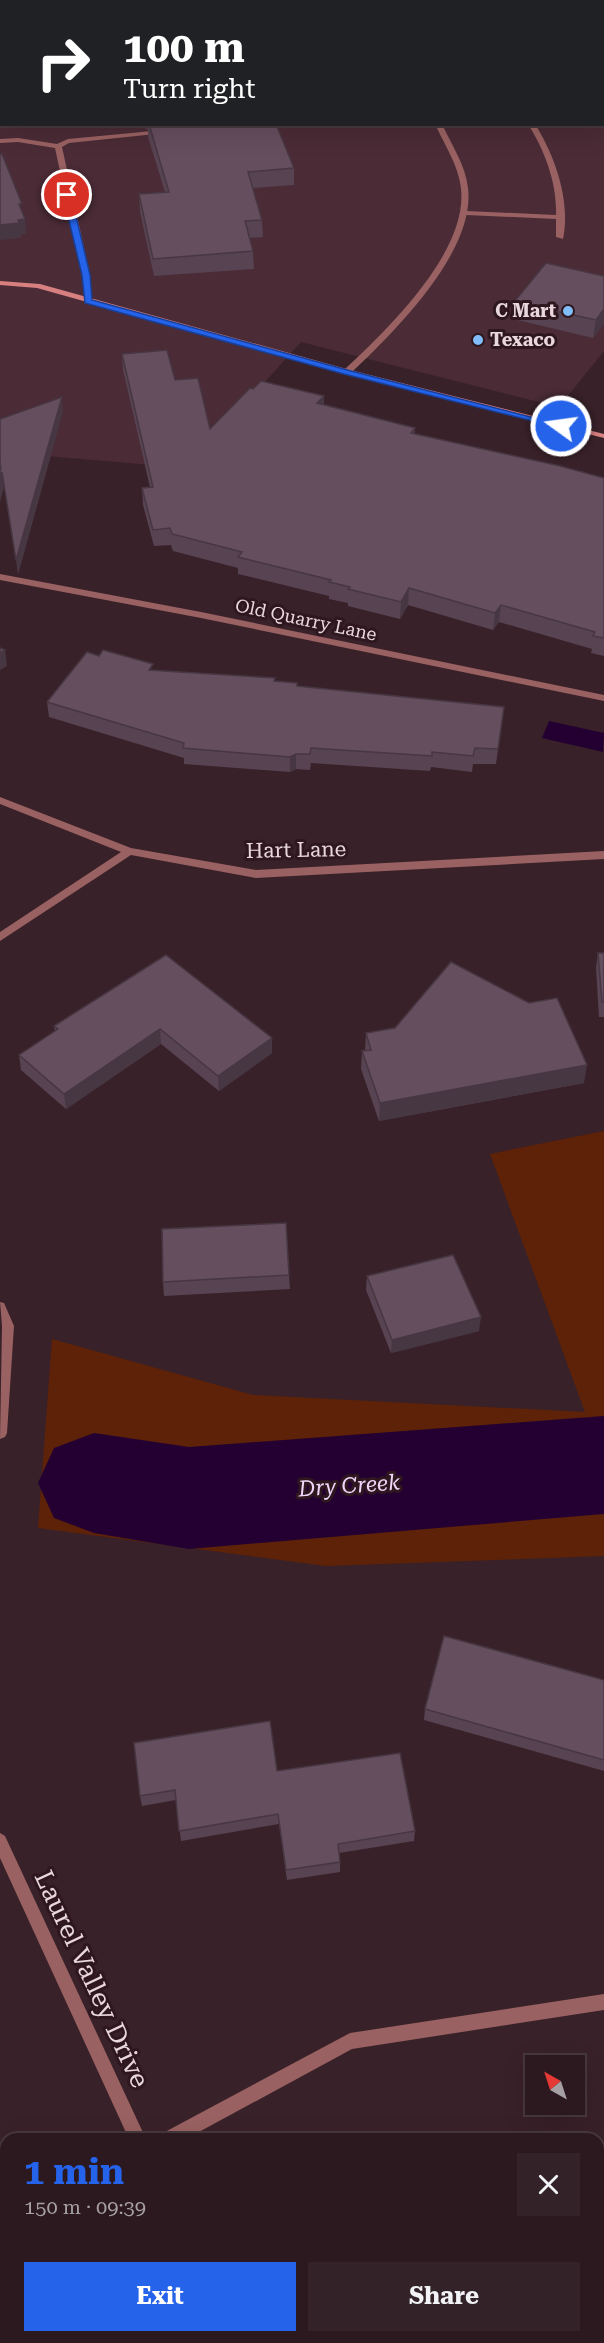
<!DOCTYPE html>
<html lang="en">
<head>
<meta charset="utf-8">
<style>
  body { margin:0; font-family:"Roboto Serif",serif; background:#332228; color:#f1f3f6; height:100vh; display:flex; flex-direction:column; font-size:22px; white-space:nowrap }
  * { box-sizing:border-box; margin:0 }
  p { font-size:20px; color:#a6a0a4 }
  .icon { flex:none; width:33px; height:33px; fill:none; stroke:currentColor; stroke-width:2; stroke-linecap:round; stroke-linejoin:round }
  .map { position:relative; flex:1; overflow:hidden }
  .sheet { position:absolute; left:0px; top:2133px; width:604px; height:210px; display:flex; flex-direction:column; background:#2b191f; border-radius:18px 18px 0 0; box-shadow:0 6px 24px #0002,0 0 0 2px #47383d }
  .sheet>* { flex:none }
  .banner { position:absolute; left:0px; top:0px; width:604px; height:126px; box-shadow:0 6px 24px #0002,0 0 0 2px #47383d; background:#202124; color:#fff; overflow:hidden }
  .needle { width:39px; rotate:321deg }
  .tools { position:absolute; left:525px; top:2055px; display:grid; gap:12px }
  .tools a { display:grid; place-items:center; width:60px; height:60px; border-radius:0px; background:#2b191f; box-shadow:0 6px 24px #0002,0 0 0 2px #47383d; font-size:30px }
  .pin { position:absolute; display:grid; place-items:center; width:51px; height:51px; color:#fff; margin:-26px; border:3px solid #fff; border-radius:50%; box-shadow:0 2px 6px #0007 }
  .me { position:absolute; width:66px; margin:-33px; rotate:284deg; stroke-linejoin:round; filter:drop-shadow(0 0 4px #0008) }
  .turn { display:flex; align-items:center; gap:21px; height:126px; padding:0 24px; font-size:27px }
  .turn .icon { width:78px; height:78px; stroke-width:2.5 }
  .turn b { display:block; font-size:42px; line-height:51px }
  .round { display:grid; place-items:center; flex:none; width:63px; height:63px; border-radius:0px; background:#332228 }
  .summary { display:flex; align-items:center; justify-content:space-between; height:102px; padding:0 24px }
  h1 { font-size:36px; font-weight:700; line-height:45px; color:#2563eb }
  .action { display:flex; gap:12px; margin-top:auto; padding:12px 24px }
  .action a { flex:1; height:69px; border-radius:0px; background:#2563eb; color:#fff; font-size:24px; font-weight:700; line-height:69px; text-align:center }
  .action a+a { background:#332228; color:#f1f3f6 }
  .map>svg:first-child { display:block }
  .built { fill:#4a2b36; fill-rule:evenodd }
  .green { fill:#5d2207 }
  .water { fill:#240032 }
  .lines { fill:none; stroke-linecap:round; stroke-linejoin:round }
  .river { fill:#240032; fill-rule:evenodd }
  .path { stroke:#89747b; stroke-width:2; stroke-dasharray:4 1.5; stroke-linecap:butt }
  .lane { fill:#996161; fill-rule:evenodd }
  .street { fill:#996161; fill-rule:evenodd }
  .secondary { fill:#d88080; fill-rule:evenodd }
  .wall { fill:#574351 }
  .shaded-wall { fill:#473742 }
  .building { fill:#654e5e; stroke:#473742; stroke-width:1.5 }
  .route { fill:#2563eb; stroke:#184099; stroke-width:1.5 }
  .poi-dot { fill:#80bdfa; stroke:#2f171f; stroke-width:2 }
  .labels { text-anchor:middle; stroke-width:6; stroke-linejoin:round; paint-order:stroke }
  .far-poi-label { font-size:18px; font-weight:bold; fill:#e8d7dc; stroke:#2f171f; text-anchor:end }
  .far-street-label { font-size:18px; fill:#e8d7dc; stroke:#2f171f }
  .street-label { font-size:21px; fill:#e8d7dc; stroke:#2f171f }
  .water-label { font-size:22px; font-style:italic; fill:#eed6f9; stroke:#2f171f }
  .near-street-label { font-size:26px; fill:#e8d7dc; stroke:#2f171f }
</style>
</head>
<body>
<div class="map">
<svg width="604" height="2343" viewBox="0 0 604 2343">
  <rect width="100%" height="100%" fill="#392129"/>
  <path class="built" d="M0 0H604V351L559 407 301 342 187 468 0 452ZM2 2H603V124H2Z"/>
  <path class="green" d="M604 1131V1556L326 1566 38 1528 52 1339 253 1395 585 1412 490 1154Z"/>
  <path class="water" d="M549 721 604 733 603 752 542 738Z"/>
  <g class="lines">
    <path class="river" d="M604 1416V1514L189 1549 94 1533 54 1518 38 1483 54 1448 94 1433 189 1447Z"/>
    <path class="path" d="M89 0 92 2"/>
    <g class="lane">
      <rect x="603" y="30" width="1" height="4"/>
      <path d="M528 124H535C555 156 571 201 563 239L556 237V219L466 215 462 213 466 211 556 215C557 183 545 151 528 124Z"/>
      <path d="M163 130 166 132 165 133 69 143 62 147 90 275 92 302 85 304 82 275 55 148 18 142 0 143V139L18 138 57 144 68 139Z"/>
    </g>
    <g class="street">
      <rect x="374" y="0" width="6" height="2"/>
      <path d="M435 124H442C451 144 466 166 468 188 476 252 393 333 350 374H344V370C387 330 468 252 461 189 459 166 444 144 435 124Z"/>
      <path d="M0 574 201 612 604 695V701L201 618 0 580Z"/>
      <path d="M0 797 131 848 256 870 604 851V859L256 878 131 855 0 941V932L121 852 0 804Z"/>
      <path d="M0 1302 4 1303 14 1326 7 1433 5 1437 0 1439 2 1326Z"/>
      <path d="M0 1833 5 1836 146 2139H129L0 1858Z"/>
      <path d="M604 1994V2010L352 2049 186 2139H161L163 2133 350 2033Z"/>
      <path d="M6 2260V2280L0 2283V2263Z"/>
    </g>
    <path class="secondary" d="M0 281 40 284 350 370 604 434V438L344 374 37 288 0 285Z"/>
  </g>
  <g class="wall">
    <path d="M145 124H276L294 168V185L253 188 262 220 263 237 250 238 253 251 254 269 154 276 140 212 139 194 165 192 148 137V129H146Z"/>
    <path d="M604 276V324L593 338 513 319 514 302Z"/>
    <path d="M122 354 175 380 210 429 324 405 415 428 414 434 604 478V656L591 653 592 649 499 622 493 630 408 605 400 619 348 606V603L329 599V596L238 574V568L173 551 171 545 154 546 143 505 142 488 150 487 123 370Z"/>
    <path d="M154 670 275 681 297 687 504 707 496 764H473L472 772 431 767 430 771 311 763 310 770 296 769 290 772 184 764V758L49 717 47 702Z"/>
    <path d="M598 953H604V1017H599L596 968Z"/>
    <path d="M166 955 272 1053 219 1091 161 1044 66 1109 21 1070 19 1055 55 1031 54 1026Z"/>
    <path d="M366 1033 584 1083 379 1121 361 1069 362 1051 365 1050Z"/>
    <path d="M289 1275 290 1289 164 1296 163 1282Z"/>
    <path d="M367 1276 479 1331 391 1353 366 1290Z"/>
    <path d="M604 1680V1771L424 1720 425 1709Z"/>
    <path d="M277 1771 415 1831 414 1841 339 1853 340 1862V1872L287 1880 279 1824 181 1841 176 1800 142 1806 140 1796Z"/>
  </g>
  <g class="shaded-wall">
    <path d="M25 219 26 234 21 235V238L0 240V225L18 220Z"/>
    <path d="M604 309V324L593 338 596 320Z"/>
    <path d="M324 396V413L317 403Z"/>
    <path d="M62 397 63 412 18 575 16 560Z"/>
    <path d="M2 472 4 487 0 502V479Z"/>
    <path d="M409 588 408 605 400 619 401 602Z"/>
    <path d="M501 605 499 622 493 630 495 613Z"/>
    <path d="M5 650 7 666 0 670V653Z"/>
    <path d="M296 754V769L290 772V757Z"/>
    <path d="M160 1029 161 1044 66 1109 64 1094Z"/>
    <path d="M272 1038V1053L219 1091 218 1076Z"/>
    <path d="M587 1065 584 1083 379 1121 380 1103Z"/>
    <path d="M481 1317 479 1331 391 1353 392 1340Z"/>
  </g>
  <g class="building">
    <path d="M149 124H276L294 168 248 172 262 220 245 221 253 251 153 259 139 194 169 192Z"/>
    <path d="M0 154H2L22 204H19L25 219 18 220 20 223 0 225Z"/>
    <path d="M546 263 604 276V309L596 320 514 302Z"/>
    <path d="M167 350 175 380 198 378 210 429 250 388 253 389 261 381 324 396 317 403 415 428 411 433 560 466 604 478V638L593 636 595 632 501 605 495 613 409 588 401 602 348 589 350 587 329 582 331 580 238 557 242 552 172 534 170 528 153 530 142 488 153 487 122 354Z"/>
    <path d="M62 397 16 560 2 472 0 479V469H1L0 462V419Z"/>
    <path d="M0 648 5 650 0 653Z"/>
    <path d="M103 650 153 664 149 670 275 678 274 681 297 683V686L504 707 498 749 475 748 473 756 432 752V756L311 748 310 754H296L290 757 183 748 184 743 47 702 87 652 99 656Z"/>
    <path d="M598 953H604V1002H602Z"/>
    <path d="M166 955 272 1038 218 1076 160 1029 64 1094 19 1055 58 1029 54 1026Z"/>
    <path d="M451 962 529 1003 557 998 587 1065 380 1103 362 1051 371 1050 366 1033 395 1028Z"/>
    <path d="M286 1223 289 1275 163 1282 162 1229Z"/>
    <path d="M453 1255 481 1317 392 1340 367 1276Z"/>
    <path d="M444 1636 604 1680V1760L425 1709Z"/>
    <path d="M270 1721 277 1771 400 1753 415 1831 338 1844 340 1862 286 1870 278 1814 179 1831 175 1790 140 1796 134 1743Z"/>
    <path d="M598 2321 604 2343H375L374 2337H598Z"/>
  </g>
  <path class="route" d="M67 192 71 195 90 275 92 300 351 371 566 426 561 428 344 374 85 303 82 275 63 195Z"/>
  <g class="poi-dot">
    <circle cx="568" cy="311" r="6"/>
    <circle cx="478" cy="340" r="6"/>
  </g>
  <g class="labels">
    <g class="far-poi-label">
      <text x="556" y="317">C Mart</text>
      <text x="490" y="346" text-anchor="start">Texaco</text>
    </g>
    <g class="far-street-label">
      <text transform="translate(306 620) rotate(12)" y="6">Old Quarry Lane</text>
    </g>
    <g class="street-label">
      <text transform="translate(296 850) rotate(-1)" y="7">Hart Lane</text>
    </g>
    <g class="water-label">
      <text transform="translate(349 1485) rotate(-4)" y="8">Dry Creek</text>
    </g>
    <g class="near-street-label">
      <text transform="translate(92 1979) rotate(65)" y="9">Laurel Valley Drive</text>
    </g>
  </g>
</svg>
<div class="tools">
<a><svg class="needle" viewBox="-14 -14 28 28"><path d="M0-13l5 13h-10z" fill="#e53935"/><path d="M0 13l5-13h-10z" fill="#a6a0a4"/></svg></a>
</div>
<div class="pin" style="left:67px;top:195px;background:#d93025"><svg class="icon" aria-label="arrive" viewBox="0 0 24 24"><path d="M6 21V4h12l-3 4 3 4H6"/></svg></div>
<svg class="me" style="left:561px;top:426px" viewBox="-20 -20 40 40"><circle r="17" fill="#2563eb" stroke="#fff" stroke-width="3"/><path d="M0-11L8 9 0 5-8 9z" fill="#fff"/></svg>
<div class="banner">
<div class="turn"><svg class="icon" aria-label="right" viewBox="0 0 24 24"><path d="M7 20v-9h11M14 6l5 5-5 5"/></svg><div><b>100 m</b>Turn right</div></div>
</div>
<section class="sheet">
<div class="summary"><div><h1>1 min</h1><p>150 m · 09:39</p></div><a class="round"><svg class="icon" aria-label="close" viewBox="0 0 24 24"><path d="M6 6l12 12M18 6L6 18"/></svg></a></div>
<div class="action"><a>Exit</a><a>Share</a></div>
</section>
</div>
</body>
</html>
